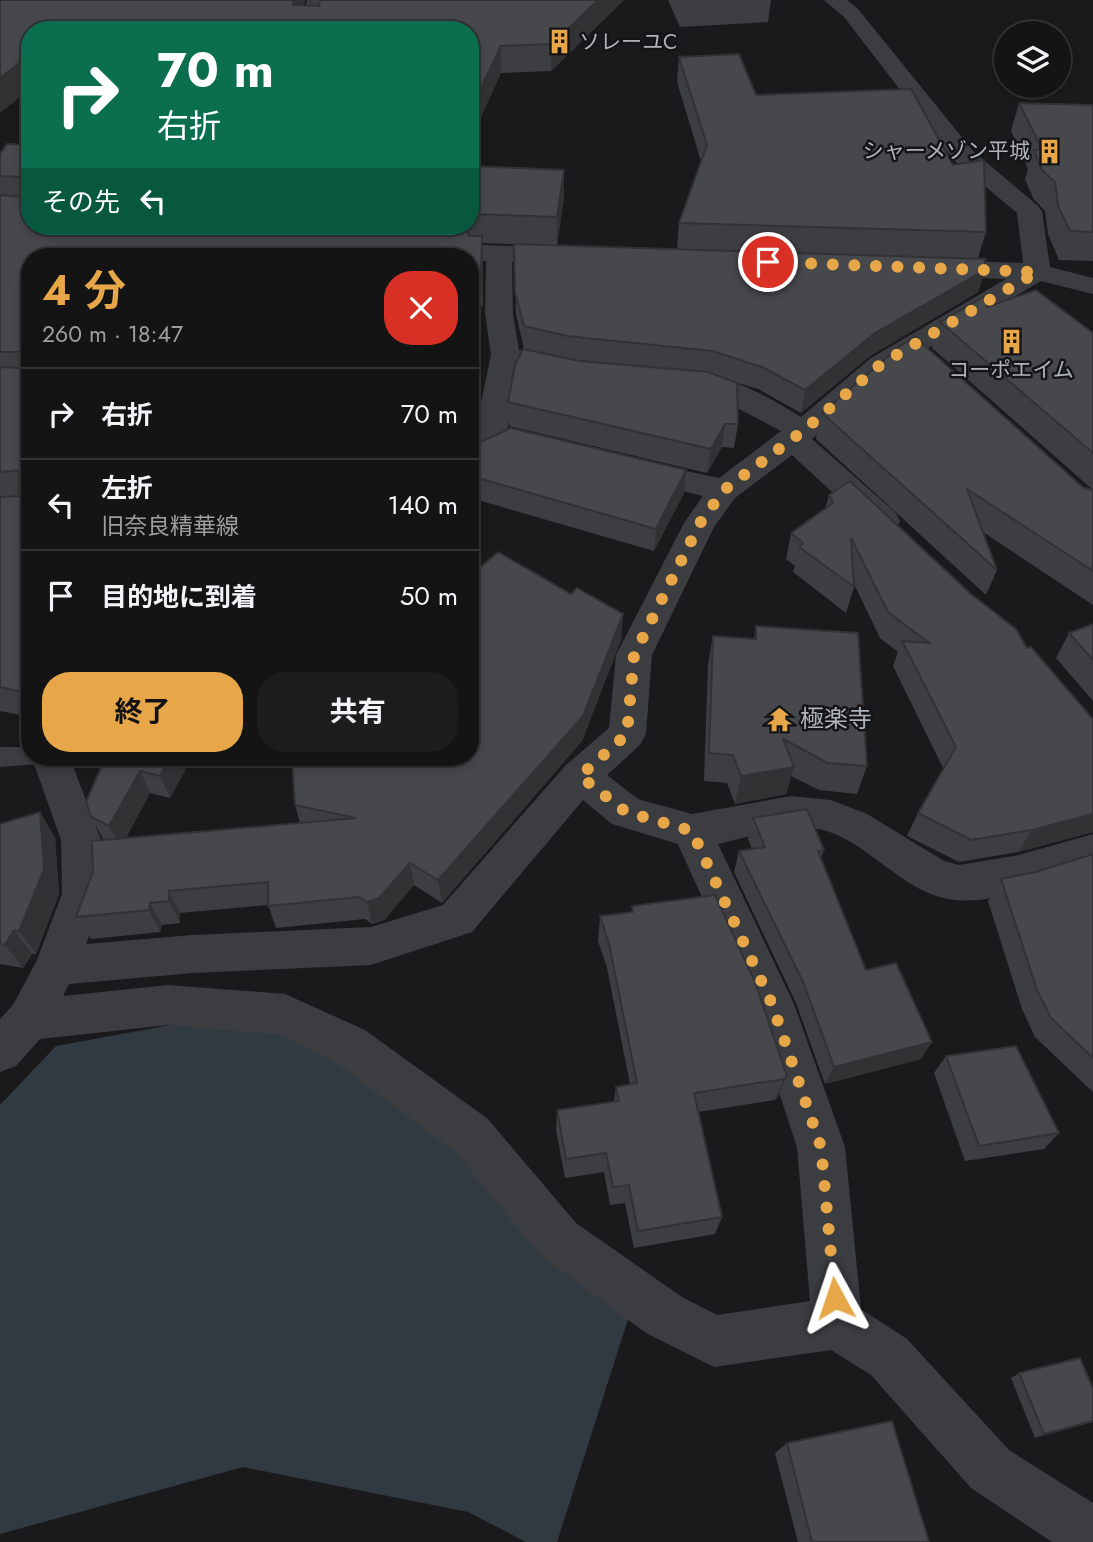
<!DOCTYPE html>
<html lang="ja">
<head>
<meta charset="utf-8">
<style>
  body { margin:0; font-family:Jost,"Noto Sans JP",sans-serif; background:#1d1d1e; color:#f1f3f6; height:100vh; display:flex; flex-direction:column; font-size:26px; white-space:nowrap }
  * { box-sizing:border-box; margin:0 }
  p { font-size:23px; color:#9d9ea0 }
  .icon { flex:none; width:38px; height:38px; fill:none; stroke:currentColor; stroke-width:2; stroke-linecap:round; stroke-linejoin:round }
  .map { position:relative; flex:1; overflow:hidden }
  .sheet { position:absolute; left:21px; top:248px; width:458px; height:518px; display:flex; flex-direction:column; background:#141415; border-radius:28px; box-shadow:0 4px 10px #0003,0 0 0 2px #333334 }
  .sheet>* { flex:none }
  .guide { position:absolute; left:21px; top:21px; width:458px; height:214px; border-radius:28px; box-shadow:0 4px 10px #0003,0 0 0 2px #333334; background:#0b6e4f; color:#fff; overflow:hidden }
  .tools { position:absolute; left:994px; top:21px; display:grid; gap:14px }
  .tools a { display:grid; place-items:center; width:77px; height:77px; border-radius:50%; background:#141415; box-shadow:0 4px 10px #0003,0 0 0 2px #333334; font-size:35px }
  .pin { position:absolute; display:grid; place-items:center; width:60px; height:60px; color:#fff; margin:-30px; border:4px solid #fff; border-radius:50%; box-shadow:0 2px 7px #0007 }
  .me { position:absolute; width:77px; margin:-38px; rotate:355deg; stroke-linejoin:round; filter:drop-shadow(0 0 5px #0008) }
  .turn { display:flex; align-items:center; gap:24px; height:147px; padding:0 21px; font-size:32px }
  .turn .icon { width:91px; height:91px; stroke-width:2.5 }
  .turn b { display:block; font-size:49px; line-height:60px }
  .then { display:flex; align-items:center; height:66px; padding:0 21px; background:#0003; gap:14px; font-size:26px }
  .round { display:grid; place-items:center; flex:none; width:74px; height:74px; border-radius:28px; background:#1d1d1e }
  .summary { display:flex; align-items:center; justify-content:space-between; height:119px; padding:0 21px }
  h1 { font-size:42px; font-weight:700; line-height:52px; color:#e7a748 }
  .action { display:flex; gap:14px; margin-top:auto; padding:14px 21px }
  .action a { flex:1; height:80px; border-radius:28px; background:#e7a748; color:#111; font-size:28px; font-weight:700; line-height:80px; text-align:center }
  .action a+a { background:#1d1d1e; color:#f1f3f6 }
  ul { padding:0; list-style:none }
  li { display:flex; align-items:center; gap:21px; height:91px; padding:0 21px; border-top:2px solid #333334 }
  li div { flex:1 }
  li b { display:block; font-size:26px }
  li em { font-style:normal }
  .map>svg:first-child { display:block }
  .water { fill:#313a40 }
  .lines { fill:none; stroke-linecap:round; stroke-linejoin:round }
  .lane { fill:#3b3d41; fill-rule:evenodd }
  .street { fill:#3b3d41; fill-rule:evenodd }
  .wall { fill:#3d3e41; fill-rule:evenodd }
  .shaded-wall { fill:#323235 }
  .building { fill:#47484c; stroke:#323235; stroke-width:2 }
  .route { stroke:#e7a748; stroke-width:12; stroke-dasharray:0 21.6 }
  .labels { text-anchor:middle; stroke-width:5; stroke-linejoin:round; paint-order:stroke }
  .far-poi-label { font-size:21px; fill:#aeb3bb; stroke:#151517; text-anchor:start }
  .poi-label { font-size:24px; fill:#aeb3bb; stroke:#151517; text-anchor:start }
</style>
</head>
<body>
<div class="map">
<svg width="1093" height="1542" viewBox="0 0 1093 1542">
  <rect width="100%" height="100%" fill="#1a1a1c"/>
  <path class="water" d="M225 1015 357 1049 630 1313 557 1542H526L468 1512 243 1467 0 1534V1105L56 1046Z"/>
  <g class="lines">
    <path class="lane" d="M0 747H30V758H63L60 765 51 768 39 764 0 767Z"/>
    <g class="street">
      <path d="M307 0H327L321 30H299Z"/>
      <path d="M824 0H847L858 9 973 151 1038 206 1042 211 1050 267 1093 278V294L1041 281 891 370 812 439 896 513 900 521 896 529 884 532 872 529 792 455 735 498 714 527 652 655 646 734 640 745 607 775 638 799 692 814 791 796 831 800 867 814 944 861 959 865 1019 855 1093 834V868C1053 881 990 907 948 899 899 890 864 837 818 829 785 824 750 837 718 844L794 1004 845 1147 861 1309 907 1339 1009 1450 1093 1503V1542H1052L971 1488 871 1375 831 1350 714 1367 646 1333 542 1257 454 1151 333 1060 281 1035 168 1025 40 1039 16 1066 0 1072V1019L13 1005 37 960 62 894 61 840 32 758H70L101 840 104 894 86 944 193 935 371 927 443 905 566 765 609 728 616 655 684 523 703 496 623 477 618 470 623 463 634 460 719 478 781 431 722 400 676 389 671 383 676 377C717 366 767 396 801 417L871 358 1006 279 931 276 922 274 918 268 922 262 931 260 1023 263 1017 213 955 161 844 17ZM583 800 612 824 678 844 750 1004 797 1147 810 1301 717 1315 682 1297 576 1223 488 1119 365 1030 285 994 168 985 63 996 69 984 193 973 371 965 457 937 472 932Z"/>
      <path d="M431 243 567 248 576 250 580 256 576 262H512L513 314 519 350 576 367 581 373 576 379 566 382 517 368 506 439 502 446 491 449 480 446 475 431 491 355 485 314 486 261 471 260V257H422L418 251 422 245Z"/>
    </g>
  </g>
  <g class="wall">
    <path d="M0 0H305L304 5 319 6 320 0H624L551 71 501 73 478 123 471 124V30H30V91H27L0 113Z"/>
    <path d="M668 0H771L768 22 680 27Z"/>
    <path d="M679 57 756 95 986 232 978 258 985 270 978 292 870 356 801 413 758 389 728 380 738 424 734 448 722 447 707 473 509 426 508 402 551 355 524 349 516 314 514 244 482 243 483 265V306H471V257H30V717L0 711V154L30 145V226H471V166L564 198 557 245 677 249 679 223 701 161 677 82ZM571 359 588 361 628 365 579 361Z"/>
    <path d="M1019 103 1093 105V261L1059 260 1048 234 1045 211 1033 198 1025 179 1028 169 1011 131Z"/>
    <path d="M987 307 1093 333V490L932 348 940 322Z"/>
    <path d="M822 413 1093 490V605L983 532 997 570 986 595 816 439Z"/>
    <path d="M471 454 684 493 654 551 471 498Z"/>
    <path d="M829 495 1027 648 1093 719V832L1018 852 959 862 907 836 918 813 943 768 893 666 898 652 880 638 854 584V587L846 613 793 572 795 566 786 559 791 533 825 509Z"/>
    <path d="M571 594 623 614 621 640 582 741 442 903 414 885 384 920 372 924 365 919 276 928 268 905 180 913V923L162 925 160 932 91 939 76 917 105 840 103 839 91 817 105 758 191 759 170 798 150 793 126 838 300 823 295 805Z"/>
    <path d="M1093 624V701L1056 658 1069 633Z"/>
    <path d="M756 626 867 766 857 794 819 790 791 776 786 794 735 804 727 783 704 781 708 665 713 636 754 639Z"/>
    <path d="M40 812 55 838 59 894 36 954H32L23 968 0 964V824Z"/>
    <path d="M753 818 824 850 821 858 866 970 921 1059 825 1084 796 1003 734 872 739 851 752 849 748 839Z"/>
    <path d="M1093 854V1092L1035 1037 1022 1009 988 901 1001 879 1036 872Z"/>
    <path d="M632 906 787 1076 775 1100 698 1112 722 1217 715 1234 634 1248 625 1203 610 1205 604 1172 565 1178 556 1130 557 1110 614 1102 616 1087 630 1084 607 968 598 941 600 916 632 912Z"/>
    <path d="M946 1056 1059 1133 1044 1149 965 1161 934 1073Z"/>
    <path d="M1019 1373 1093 1389V1422L1035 1438 1011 1378Z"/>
    <path d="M787 1443 929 1542H798L775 1453Z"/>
  </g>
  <g class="shaded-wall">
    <path d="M294 0H305L297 30 293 5Z"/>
    <path d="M598 0H624L551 71 552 44Z"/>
    <path d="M501 46V73L478 123 477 96Z"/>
    <path d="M18 64 27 91 0 113V78Z"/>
    <path d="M564 170V198L557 245V217Z"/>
    <path d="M482 236 483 265V306L481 277Z"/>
    <path d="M985 270 978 292 870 356 801 413 805 390 875 333Z"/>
    <path d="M725 424 722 447 707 473 711 449Z"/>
    <path d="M686 470 684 493 654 551 656 529Z"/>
    <path d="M623 614 621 640 582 741 442 903 438 880Z"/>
    <path d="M170 758 191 759 170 798 160 776Z"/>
    <path d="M794 767 786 794 735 804 741 776Z"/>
    <path d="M140 771 150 793 121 847 109 826Z"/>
    <path d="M40 812 55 838 59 894 36 954 19 931Z"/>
    <path d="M1093 814V832L1018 852 1032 830Z"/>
    <path d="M410 863 414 885 384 920 372 924 367 902Z"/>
    <path d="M169 891 180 913V923L169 901Z"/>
    <path d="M150 903 162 925 160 932 149 910Z"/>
    <path d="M14 930 32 954 23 968 5 945Z"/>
    <path d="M932 1042 921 1059 825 1084 834 1067Z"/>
    <path d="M787 1076 778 1097 775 1100 784 1079Z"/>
    <path d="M1093 1421V1422L1035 1438 1044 1434Z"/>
  </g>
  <g class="building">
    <path d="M0 0H294L293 5 319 6 320 0H598L552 44 501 46 477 96H471V30H30V64H18L0 78Z"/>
    <path d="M739 54 756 95 911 89 953 165 984 160 986 232 679 223 707 145 679 57Z"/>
    <path d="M1019 103 1093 105V232L1070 231 1058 206 1055 182 1042 170 1034 150 1042 149Z"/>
    <path d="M7 144 30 145V226H224L231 228 467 231 469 236H482L481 277 471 278V257H30V694L0 687V497L19 496V470L0 472V367L20 368V352H0V195L21 197 22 177 0 176V154Z"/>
    <path d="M471 166 564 170 557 217 471 214Z"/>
    <path d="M514 244 985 259V270L875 333 805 390 762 367 712 351 567 336 524 326 515 292Z"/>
    <path d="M1036 290 1093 333V453L940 322 987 295V307Z"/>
    <path d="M915 337 1084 488 1093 490V571L967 489 997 570 822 413 900 346Z"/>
    <path d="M523 349 579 361 708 372 737 383 738 424H725L711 449 508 402 515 365Z"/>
    <path d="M511 428 686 470 656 529 471 476V454L476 444Z"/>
    <path d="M850 481 971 594 1016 629 1027 648 1031 647 1093 719V814L1032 830 971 840 918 813 956 747 902 641 929 643 888 612 851 538 854 587 799 547 803 543 791 533 833 503 829 495Z"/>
    <path d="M498 552 571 594 577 588 623 614 583 716 438 880 410 863 379 898 367 902 359 897 268 906V882L169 891V901L150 903 149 910 76 917 93 872 92 841 356 818 295 805 292 758H471V575Z"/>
    <path d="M1093 624V660L1069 633Z"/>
    <path d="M756 626 858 633 867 766 828 763 783 739 794 767 741 776 733 755 709 753 713 636 756 639Z"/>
    <path d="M105 758H170L160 776 140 771 109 826 91 817 86 802Z"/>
    <path d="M807 809 824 850 818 851 866 970 896 963 932 1042 834 1067 804 984 739 851 765 847 753 818Z"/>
    <path d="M40 812 44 869 19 931 14 930 5 945 0 944V824Z"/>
    <path d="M1093 854V1058L1051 1018 1037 990 1001 879 1036 872Z"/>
    <path d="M715 895 755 982 787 1076 784 1079 694 1093 722 1217 638 1231 629 1185 613 1187 606 1153 566 1159 557 1110 619 1101 616 1087 637 1083 609 944 600 916 633 912 632 906Z"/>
    <path d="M1016 1046 1059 1133 979 1146 946 1056Z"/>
    <path d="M1080 1358 1093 1389V1421L1044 1434 1019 1373Z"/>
    <path d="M892 1421 929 1542H812L787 1443Z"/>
  </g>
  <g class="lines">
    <path class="route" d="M768 262 1037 272 881 364 803 431 724 490 700 523 634 655 627 734 580 776 626 812 692 831 772 1004 821 1147 835 1298"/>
  </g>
  <defs>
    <symbol id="building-bare" viewBox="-9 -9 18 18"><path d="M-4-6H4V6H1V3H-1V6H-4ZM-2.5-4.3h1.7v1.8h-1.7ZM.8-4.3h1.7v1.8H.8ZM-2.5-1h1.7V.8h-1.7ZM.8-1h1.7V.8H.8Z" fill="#e7a748" stroke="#151517" stroke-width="2.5" paint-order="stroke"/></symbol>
    <symbol id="temple-bare" viewBox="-9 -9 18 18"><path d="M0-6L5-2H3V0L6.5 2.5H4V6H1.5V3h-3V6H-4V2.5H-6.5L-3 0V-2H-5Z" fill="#e7a748" stroke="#151517" stroke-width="2.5" paint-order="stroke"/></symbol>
  </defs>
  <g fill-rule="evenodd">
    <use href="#building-bare" x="542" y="24" width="35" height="35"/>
    <use href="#building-bare" x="1032" y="134" width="35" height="35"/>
    <use href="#building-bare" x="994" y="324" width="35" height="35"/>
    <use href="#temple-bare" x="762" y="702" width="35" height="35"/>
  </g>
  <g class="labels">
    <g class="far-poi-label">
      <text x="579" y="49">ソレーユC</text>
      <text x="1030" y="158" text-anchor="end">シャーメゾン平城</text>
      <text x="1011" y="377" text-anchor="middle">コーポエイム</text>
    </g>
    <g class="poi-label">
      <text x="800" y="727">極楽寺</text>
    </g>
  </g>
</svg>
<div class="tools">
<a><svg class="icon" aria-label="layers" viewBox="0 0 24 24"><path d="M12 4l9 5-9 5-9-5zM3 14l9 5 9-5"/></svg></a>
</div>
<div class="pin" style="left:768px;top:262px;background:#d93025"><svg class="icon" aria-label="arrive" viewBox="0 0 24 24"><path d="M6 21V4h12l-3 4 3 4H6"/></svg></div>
<svg class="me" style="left:835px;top:1298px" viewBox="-20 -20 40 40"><path d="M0-17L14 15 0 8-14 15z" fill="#e7a748" stroke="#fff" stroke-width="4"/></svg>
<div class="guide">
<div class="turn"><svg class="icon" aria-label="right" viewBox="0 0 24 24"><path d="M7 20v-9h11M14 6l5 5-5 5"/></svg><div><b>70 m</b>右折</div></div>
<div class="then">その先<svg class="icon" aria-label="left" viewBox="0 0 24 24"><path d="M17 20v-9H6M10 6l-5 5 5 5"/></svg></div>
</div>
<section class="sheet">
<div class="summary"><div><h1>4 分</h1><p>260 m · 18:47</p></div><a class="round" style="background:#d93025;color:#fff"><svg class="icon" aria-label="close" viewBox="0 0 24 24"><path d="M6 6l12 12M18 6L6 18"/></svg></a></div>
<ul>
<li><svg class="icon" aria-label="right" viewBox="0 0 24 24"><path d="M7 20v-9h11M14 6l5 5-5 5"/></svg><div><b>右折</b></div><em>70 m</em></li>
<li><svg class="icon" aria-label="left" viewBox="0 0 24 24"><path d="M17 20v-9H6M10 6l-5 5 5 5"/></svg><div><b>左折</b><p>旧奈良精華線</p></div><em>140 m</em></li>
<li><svg class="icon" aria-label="arrive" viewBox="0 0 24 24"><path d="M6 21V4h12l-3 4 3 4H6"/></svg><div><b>目的地に到着</b></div><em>50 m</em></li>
</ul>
<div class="action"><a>終了</a><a>共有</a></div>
</section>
</div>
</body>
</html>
